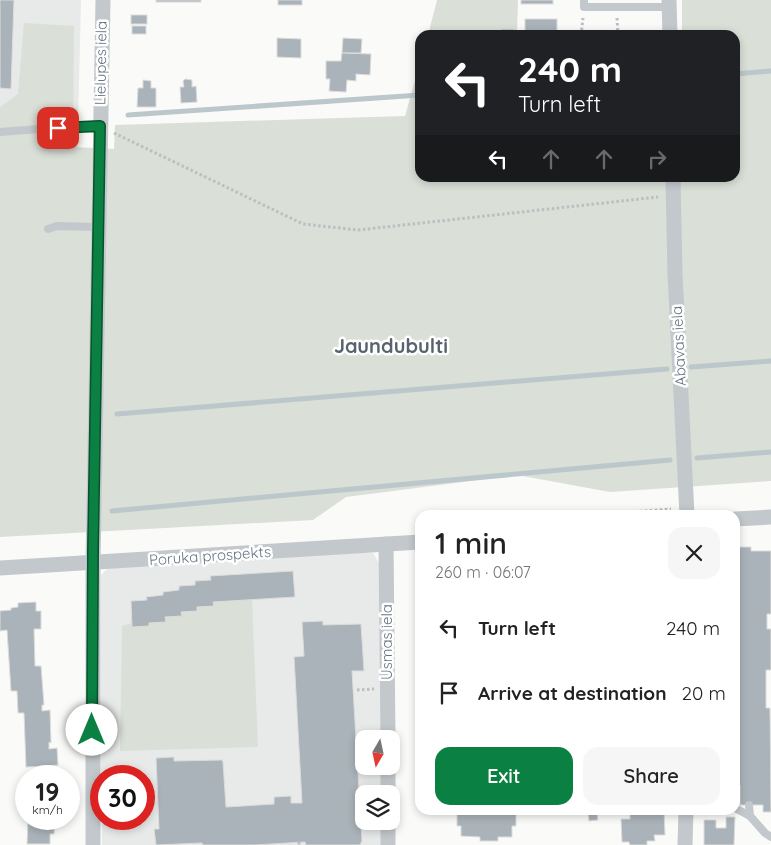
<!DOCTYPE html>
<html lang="en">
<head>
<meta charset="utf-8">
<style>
  body { margin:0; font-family:Quicksand,sans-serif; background:#f6f6f6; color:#222; height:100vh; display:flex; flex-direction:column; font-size:19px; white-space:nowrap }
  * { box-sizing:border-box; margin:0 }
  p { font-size:16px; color:#767676 }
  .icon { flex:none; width:28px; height:28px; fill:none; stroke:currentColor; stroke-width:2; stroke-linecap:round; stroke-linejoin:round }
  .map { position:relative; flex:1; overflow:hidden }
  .details { position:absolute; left:415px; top:510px; width:325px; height:305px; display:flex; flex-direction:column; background:#fff; border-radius:15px; box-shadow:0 2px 8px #0003 }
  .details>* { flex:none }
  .banner { position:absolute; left:415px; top:30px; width:325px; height:152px; border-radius:15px; box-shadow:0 2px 8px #0003; background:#202124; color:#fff; overflow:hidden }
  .needle { width:32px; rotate:189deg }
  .tools { position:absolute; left:355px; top:730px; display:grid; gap:10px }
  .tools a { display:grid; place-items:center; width:45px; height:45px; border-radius:10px; background:#fff; box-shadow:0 2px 8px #0003; font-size:25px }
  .speed { position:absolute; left:15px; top:765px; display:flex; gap:10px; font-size:25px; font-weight:700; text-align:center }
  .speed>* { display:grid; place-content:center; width:65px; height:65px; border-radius:50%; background:#fff; box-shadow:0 2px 8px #0003; line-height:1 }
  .speed small { font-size:12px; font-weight:400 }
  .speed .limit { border:8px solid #d22; background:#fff; color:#111 }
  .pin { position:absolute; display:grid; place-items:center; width:42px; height:42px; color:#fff; margin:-21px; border-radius:10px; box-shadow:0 2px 8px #0006 }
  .me { position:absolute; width:55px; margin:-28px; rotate:0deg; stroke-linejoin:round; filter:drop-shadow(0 0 4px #0008) }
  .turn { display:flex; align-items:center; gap:18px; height:105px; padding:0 20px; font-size:22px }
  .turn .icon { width:65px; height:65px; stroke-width:2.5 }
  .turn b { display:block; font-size:35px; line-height:42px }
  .lanes { display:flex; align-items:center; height:48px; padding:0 20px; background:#0003; justify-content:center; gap:25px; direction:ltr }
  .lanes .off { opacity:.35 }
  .round { display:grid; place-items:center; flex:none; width:52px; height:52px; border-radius:15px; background:#f6f6f6 }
  .summary { display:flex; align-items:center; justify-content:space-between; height:85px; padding:0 20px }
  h1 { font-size:30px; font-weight:600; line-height:38px }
  .button { display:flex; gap:10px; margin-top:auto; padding:10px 20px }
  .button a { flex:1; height:58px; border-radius:15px; background:#0b8043; color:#fff; font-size:20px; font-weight:600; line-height:58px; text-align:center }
  .button a+a { background:#f6f6f6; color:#222 }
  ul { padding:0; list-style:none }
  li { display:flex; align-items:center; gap:15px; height:65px; padding:0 20px }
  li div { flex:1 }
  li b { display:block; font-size:19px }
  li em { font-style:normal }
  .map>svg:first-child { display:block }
  .built { fill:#e8e9e9 }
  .green { fill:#dadfd7 }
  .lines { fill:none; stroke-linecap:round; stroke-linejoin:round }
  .stream { stroke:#bbc7cb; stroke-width:5 }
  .building { fill:#aab3b9; stroke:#dcdcda }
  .path { stroke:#bbbfc2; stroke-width:3; stroke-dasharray:2.5 2.5; stroke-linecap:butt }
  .service { stroke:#c3c8cc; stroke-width:8 }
  .minor { stroke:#c3c8cc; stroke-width:15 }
  .route-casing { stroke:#07532c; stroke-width:12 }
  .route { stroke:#0b8043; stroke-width:9 }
  .labels { text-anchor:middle; stroke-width:5; stroke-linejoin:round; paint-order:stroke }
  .street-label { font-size:15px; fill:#657683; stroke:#fff }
  .district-label { font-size:20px; font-weight:bold; fill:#57646e; stroke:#fff }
</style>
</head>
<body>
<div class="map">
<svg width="771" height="845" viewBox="0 0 771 845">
  <rect width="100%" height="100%" fill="#fafaf8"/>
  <g class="built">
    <path d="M0 0H81L77 164 0 154Z"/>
    <path d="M354 553H373L382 568 383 739H364V766H383V794H364V821H383V845H102V819H144V776H101V575L108 568Z"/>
  </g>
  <g class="green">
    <path d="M437 0H518L517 35H428Z"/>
    <path d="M682 0H771V481L610 492 517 475 346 497 313 520 0 537V107L18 94 24 23 74 26 73 147 114 149 115 125 405 116 420 63V178H735V35H682Z"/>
    <path d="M252 600 258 747 120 751 122 626 132 623 133 627 149 626V623L165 622V617L181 616V612L197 611V607L213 606V602Z"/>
  </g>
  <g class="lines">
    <g class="stream">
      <path d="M735 74 771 71"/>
      <path d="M128 115 420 95"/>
      <path d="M691 367 771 361"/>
      <path d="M117 414 667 369"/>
      <path d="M697 458 771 452"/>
      <path d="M112 511 670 460"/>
    </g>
  </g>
  <g class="building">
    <path d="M0 0H14L11 89 0 88Z"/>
    <rect x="156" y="0" width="45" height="2"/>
    <rect x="278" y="0" width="24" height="5"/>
    <rect x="521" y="0" width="32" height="4"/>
    <rect x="131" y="15" width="16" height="9"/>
    <rect x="525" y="19" width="32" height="16"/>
    <rect x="132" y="26" width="14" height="8"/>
    <rect x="501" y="29" width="13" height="6"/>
    <path d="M277 38 301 39V58L277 57Z"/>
    <path d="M343 38 362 39 361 53H342Z"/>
    <path d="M342 53 371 54 370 75 356 74V81L347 80 346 92 329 91 330 79H326V61H341Z"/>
    <path d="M185 79 192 80V87L196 86 197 102 181 103 180 87H184L183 81Z"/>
    <path d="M143 80 151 81V88H156V107H137L138 88H143Z"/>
    <path d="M735 547H751V551H771V614H767V629H771V670H766V708H770L771 812H763V805H740V785H735Z"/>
    <path d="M293 571 295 597 213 602 214 606 197 607V611L181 612 182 616 165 617 166 622 149 623V626L132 627 131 601 147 600 146 597 163 595V592L179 590V586L195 585V581L211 580 210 576Z"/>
    <path d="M36 602V611H41V629H34L35 666H41L44 705H42V711L50 710 51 743 49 742V749L57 748 58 765 26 767 24 713H18L17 691H11L7 630 0 631V611L11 610V608L18 607V603Z"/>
    <path d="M323 621V625L361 624 364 671H352L362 841 360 845H306L305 842 255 845H203L202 843 156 845 154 829H159L156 758 174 757V761L222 760 223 762 226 807 274 804V797L291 796V803H302L294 657 304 656 302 622Z"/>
    <path d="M457 810H516V826H512V837H498V841H480V837L461 836V826H457Z"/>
    <path d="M648 810H664L665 835H654L655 841H647V845H630L629 842H622L621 819H630V812Z"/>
    <path d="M597 811 598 820 589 821 588 812Z"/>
    <path d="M726 817H735L734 845H704V820H716V828H726Z"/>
    <path d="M28 819H55L54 834H50V844H27Z"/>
  </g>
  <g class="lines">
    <g class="path">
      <path d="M617 18 618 35"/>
      <path d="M581 35 583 18"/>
      <path d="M114 133 303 224 358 230 658 197"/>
      <path d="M590 515 671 509"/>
      <path d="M357 690 374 689"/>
      <path d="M299 842V845"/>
    </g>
    <g class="service">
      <path d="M584 0V7H669"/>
      <path d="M0 132 78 126H100"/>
      <path d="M48 229 57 226 98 227"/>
      <path d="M749 805 750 816"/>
      <path d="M735 808 750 816 765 833 771 837"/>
    </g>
    <g class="minor">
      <path d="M669 0 670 35"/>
      <path d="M673 178 675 274 687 515"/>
      <path d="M735 519 771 517"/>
      <path d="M386 544 388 739"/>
      <path d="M0 568 420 542"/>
      <path d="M388 766V794"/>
      <path d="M388 821V845"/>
      <path d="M93 845V563L103 0"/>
      <path d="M685 845 686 810"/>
    </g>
  </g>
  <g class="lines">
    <defs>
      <path id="route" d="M58 128 100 126 93 550 92 730"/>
    </defs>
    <use href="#route" class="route-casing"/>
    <use href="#route" class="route"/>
  </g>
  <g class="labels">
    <g class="street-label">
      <text transform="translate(101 63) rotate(-89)" y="5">Lielupes iela</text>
      <text transform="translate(679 346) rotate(-93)" y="5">Abavas iela</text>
      <text transform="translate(210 556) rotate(-4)" y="5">Poruka prospekts</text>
      <text transform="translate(387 642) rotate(-90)" y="5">Usmas iela</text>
    </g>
    <g class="district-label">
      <text x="391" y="353">Jaundubulti</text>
    </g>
  </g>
</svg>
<div class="tools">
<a><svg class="needle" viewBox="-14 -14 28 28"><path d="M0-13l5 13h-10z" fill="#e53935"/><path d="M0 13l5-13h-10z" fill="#767676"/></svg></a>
<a><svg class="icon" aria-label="layers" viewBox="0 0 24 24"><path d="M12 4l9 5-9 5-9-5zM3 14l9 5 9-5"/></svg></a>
</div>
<div class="speed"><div>19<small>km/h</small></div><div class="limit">30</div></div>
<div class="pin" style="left:58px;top:128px;background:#d93025"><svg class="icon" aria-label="arrive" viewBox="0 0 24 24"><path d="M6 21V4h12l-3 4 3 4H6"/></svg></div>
<svg class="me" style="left:92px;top:730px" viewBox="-20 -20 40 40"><circle r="19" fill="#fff"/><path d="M0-13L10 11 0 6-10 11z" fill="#0b8043"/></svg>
<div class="banner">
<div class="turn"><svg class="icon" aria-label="left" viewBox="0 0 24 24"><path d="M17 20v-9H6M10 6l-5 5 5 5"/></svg><div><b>240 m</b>Turn left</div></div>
<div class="lanes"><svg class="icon" aria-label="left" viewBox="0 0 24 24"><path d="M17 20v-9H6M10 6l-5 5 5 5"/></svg><svg class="icon off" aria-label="ahead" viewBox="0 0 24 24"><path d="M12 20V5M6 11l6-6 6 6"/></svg><svg class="icon off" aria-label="ahead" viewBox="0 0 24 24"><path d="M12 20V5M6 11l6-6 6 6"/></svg><svg class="icon off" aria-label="right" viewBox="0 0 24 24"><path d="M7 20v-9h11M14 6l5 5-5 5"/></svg></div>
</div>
<section class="details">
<div class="summary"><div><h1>1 min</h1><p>260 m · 06:07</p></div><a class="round"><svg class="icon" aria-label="close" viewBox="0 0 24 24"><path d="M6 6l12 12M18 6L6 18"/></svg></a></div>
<ul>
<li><svg class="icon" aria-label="left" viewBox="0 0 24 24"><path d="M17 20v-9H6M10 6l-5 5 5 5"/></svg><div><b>Turn left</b></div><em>240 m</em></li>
<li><svg class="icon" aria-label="arrive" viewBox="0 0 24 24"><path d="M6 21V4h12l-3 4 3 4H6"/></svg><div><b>Arrive at destination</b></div><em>20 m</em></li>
</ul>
<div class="button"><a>Exit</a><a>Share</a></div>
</section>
</div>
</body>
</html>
